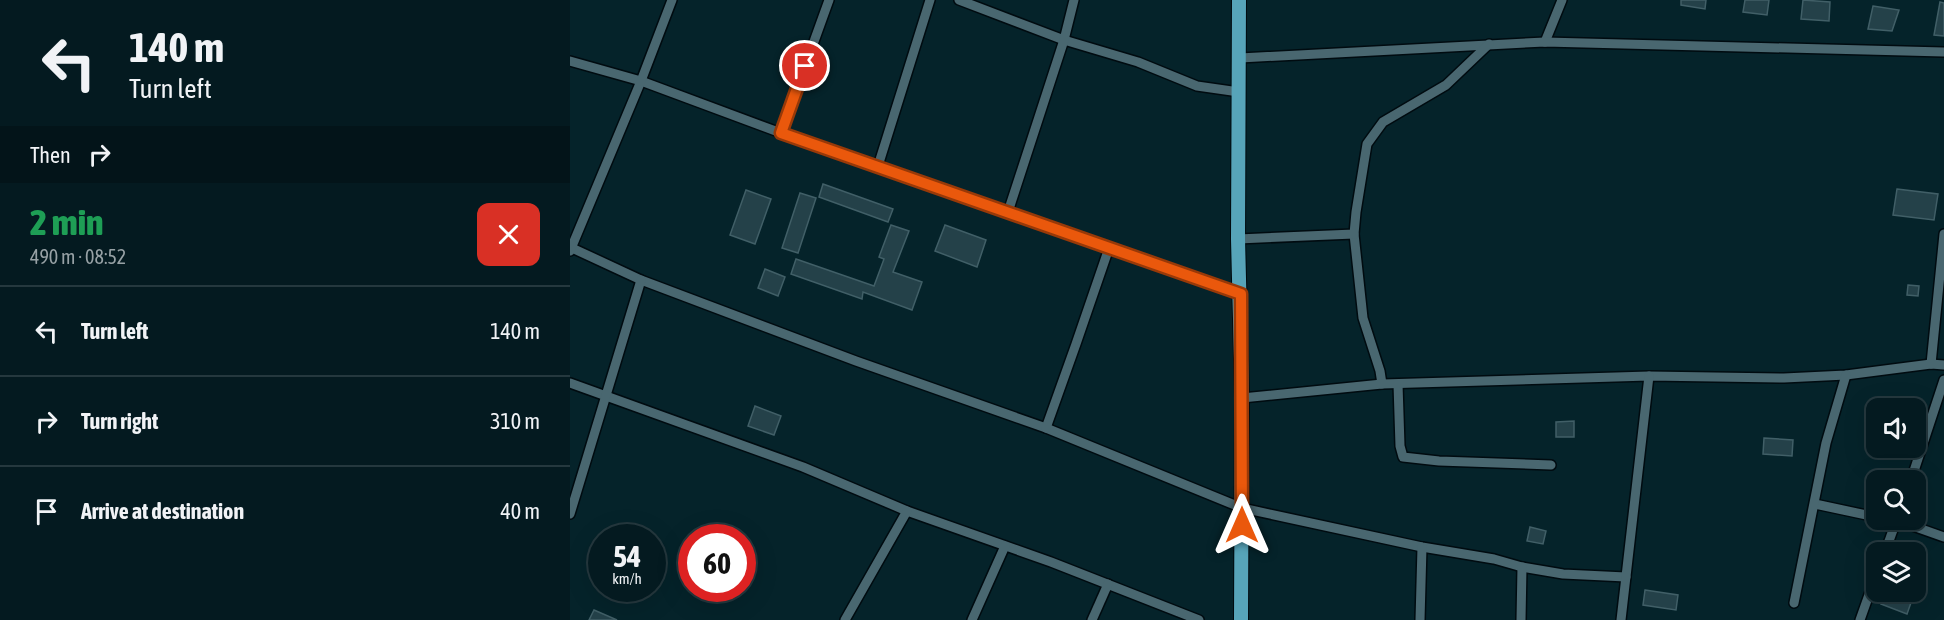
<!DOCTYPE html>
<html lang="en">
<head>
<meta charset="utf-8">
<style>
  body { margin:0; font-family:"Asap Condensed",sans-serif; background:#0d2329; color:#f1f3f6; height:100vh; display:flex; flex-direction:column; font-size:22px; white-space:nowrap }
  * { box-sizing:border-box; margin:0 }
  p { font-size:20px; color:#97a1a5 }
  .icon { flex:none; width:33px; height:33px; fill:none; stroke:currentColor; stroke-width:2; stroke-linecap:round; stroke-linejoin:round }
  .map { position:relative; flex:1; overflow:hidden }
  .panel { display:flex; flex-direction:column; background:#041a20; width:570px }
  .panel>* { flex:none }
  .hud { background:#041a20; color:#f1f3f6; overflow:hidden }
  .buttons { position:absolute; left:1296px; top:398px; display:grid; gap:12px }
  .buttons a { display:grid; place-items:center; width:60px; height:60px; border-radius:12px; background:#041a20; box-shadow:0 6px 24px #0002,0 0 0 2px #25383e; font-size:30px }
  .speed { position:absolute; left:18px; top:524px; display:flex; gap:12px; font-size:30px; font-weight:700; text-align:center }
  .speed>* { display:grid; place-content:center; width:78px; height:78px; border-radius:50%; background:#041a20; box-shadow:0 6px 24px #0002,0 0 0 2px #25383e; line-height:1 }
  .speed small { font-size:15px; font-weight:400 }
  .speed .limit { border:9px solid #d22; background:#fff; color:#111 }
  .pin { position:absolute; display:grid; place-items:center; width:51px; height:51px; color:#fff; margin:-26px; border:3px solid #fff; border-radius:50%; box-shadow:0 2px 6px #0007 }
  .me { position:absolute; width:66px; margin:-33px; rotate:0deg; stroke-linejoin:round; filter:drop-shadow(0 0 4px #0008) }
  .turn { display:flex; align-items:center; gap:21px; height:126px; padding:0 30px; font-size:27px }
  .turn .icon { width:78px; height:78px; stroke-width:2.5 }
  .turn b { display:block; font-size:42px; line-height:51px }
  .then { display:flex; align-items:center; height:57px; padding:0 30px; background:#0003; gap:12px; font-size:22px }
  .round { display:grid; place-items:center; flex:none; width:63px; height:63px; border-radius:12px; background:#0d2329 }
  .summary { display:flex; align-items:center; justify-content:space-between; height:102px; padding:0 30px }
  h1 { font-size:36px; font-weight:800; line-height:45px; color:#1e9e55 }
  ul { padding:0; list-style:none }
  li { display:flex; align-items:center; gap:18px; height:90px; padding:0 30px; border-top:2px solid #25383e }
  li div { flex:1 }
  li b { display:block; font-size:22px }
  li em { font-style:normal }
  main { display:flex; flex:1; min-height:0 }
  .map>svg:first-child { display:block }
  .building { fill:#244149; stroke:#415f67; stroke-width:1.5 }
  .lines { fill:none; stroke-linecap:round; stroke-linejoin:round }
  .minor-casing { stroke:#000b10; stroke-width:12 }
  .primary-casing { stroke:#000b10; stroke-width:16 }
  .minor { stroke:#496770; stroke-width:9 }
  .primary { stroke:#57a4b9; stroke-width:14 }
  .route-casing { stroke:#983908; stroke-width:15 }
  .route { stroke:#ea580c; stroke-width:10 }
</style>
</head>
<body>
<main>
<section class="panel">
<div class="hud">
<div class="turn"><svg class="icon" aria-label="left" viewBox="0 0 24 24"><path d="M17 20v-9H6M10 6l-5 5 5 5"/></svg><div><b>140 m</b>Turn left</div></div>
<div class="then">Then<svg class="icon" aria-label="right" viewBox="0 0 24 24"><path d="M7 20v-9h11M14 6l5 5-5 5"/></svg></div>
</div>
<div class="summary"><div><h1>2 min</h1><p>490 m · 08:52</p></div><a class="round" style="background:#d93025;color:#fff"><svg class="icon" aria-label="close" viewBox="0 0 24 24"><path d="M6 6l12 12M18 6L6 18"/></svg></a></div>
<ul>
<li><svg class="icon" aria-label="left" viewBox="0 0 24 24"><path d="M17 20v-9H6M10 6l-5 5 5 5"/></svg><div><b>Turn left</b></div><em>140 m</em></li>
<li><svg class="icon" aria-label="right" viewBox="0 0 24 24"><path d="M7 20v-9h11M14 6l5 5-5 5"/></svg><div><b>Turn right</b></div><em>310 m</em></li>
<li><svg class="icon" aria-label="arrive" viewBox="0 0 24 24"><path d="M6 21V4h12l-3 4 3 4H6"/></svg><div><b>Arrive at destination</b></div><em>40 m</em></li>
</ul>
</section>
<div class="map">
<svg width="1374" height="620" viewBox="0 0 1374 620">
  <rect width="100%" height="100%" fill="#05232a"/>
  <g class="building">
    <path d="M1111 0H1136L1135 9 1111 5Z"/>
    <path d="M1175 0H1199L1197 15 1173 12Z"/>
    <path d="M1233 0 1260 2 1259 21 1231 19Z"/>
    <path d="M1370 2 1374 3V36L1364 35Z"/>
    <path d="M1303 6 1329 10 1322 31 1298 29Z"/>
    <path d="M253 184 323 209 318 222 249 197Z"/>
    <path d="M1327 189 1368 194 1364 220 1323 215Z"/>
    <path d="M176 190 201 199 185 244 160 235Z"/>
    <path d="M230 193 246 198 228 253 212 248Z"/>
    <path d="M321 225 339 231 323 272 352 282 342 310 293 292 292 299 221 274 226 259 304 286 314 259 309 257Z"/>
    <path d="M375 225 416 240 407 267 365 251Z"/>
    <path d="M195 269 215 277 208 296 188 288Z"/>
    <path d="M1338 285 1349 286 1348 296 1337 295Z"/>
    <path d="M185 406 211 416 204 435 178 426Z"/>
    <path d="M1004 421V437H986V422Z"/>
    <path d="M1194 438 1223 440 1222 456 1193 454Z"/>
    <path d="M960 527 976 531 973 544 957 541Z"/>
    <path d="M1075 590 1108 595 1106 610 1073 605Z"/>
    <path d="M1316 591H1328L1343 597 1337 614 1311 604Z"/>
    <path d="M24 610 47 620H19Z"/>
  </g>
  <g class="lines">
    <defs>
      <g id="minor">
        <path d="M389 0 494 40 568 62 627 86 669 92"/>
        <path d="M975 42 992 0"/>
        <path d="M670 58 975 42 1374 52"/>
        <path d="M0 61 71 81 211 133 671 294"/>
        <path d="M211 133 259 0"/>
        <path d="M308 166 360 0"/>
        <path d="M438 212 494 40 504 0"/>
        <path d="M784 234 793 318 810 371 812 384"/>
        <path d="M668 239 784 234 786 212 797 144 813 122 876 85 919 44"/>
        <path d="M2 248 71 280 286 361 476 428 672 508 852 547 924 559 952 567 993 574 1056 577"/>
        <path d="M0 251 71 81 102 0"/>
        <path d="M1361 364 1374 234"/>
        <path d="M0 383 233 467 337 511 481 562 629 620"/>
        <path d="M828 384 830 446 833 457 869 461 981 465"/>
        <path d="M672 398 812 384 1079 376 1214 378 1276 375 1361 364 1374 365"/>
        <path d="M476 428 506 344 539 248"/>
        <path d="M1341 480 1374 380"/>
        <path d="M1245 504 1306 517"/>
        <path d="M0 514 71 280"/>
        <path d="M1319 519 1326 520 1374 537"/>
        <path d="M1315 552 1327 519"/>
        <path d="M1224 603 1256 443 1276 375"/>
        <path d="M275 620 337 511"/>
        <path d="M402 620 435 546"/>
        <path d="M522 620 538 584"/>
        <path d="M850 620 852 547"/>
        <path d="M951 620 952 567"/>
        <path d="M1051 620 1079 376"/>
        <path d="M1290 620 1306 575"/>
      </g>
      <path id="primary" d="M669 0 668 239 672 398 671 620"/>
    </defs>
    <use href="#minor" class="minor-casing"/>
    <use href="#primary" class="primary-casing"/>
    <use href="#minor" class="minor"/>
    <use href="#primary" class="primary"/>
  </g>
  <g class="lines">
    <defs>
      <path id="route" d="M235 66 211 133 671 294 672 525"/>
    </defs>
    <use href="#route" class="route-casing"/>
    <use href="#route" class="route"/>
  </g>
</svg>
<div class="buttons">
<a><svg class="icon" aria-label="sound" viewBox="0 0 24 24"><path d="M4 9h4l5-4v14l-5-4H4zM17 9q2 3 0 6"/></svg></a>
<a><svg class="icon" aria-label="search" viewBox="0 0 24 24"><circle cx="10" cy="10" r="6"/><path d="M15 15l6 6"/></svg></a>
<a><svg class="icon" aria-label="layers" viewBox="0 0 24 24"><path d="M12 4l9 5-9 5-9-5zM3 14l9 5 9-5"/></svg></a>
</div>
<div class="speed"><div>54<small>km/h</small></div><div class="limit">60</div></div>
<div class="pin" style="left:235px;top:66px;background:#d93025"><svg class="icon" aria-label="arrive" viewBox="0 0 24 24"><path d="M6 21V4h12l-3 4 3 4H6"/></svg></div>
<svg class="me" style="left:672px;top:525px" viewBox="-20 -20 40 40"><path d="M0-17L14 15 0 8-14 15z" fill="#ea580c" stroke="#fff" stroke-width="4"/></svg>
</div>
</main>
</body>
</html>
